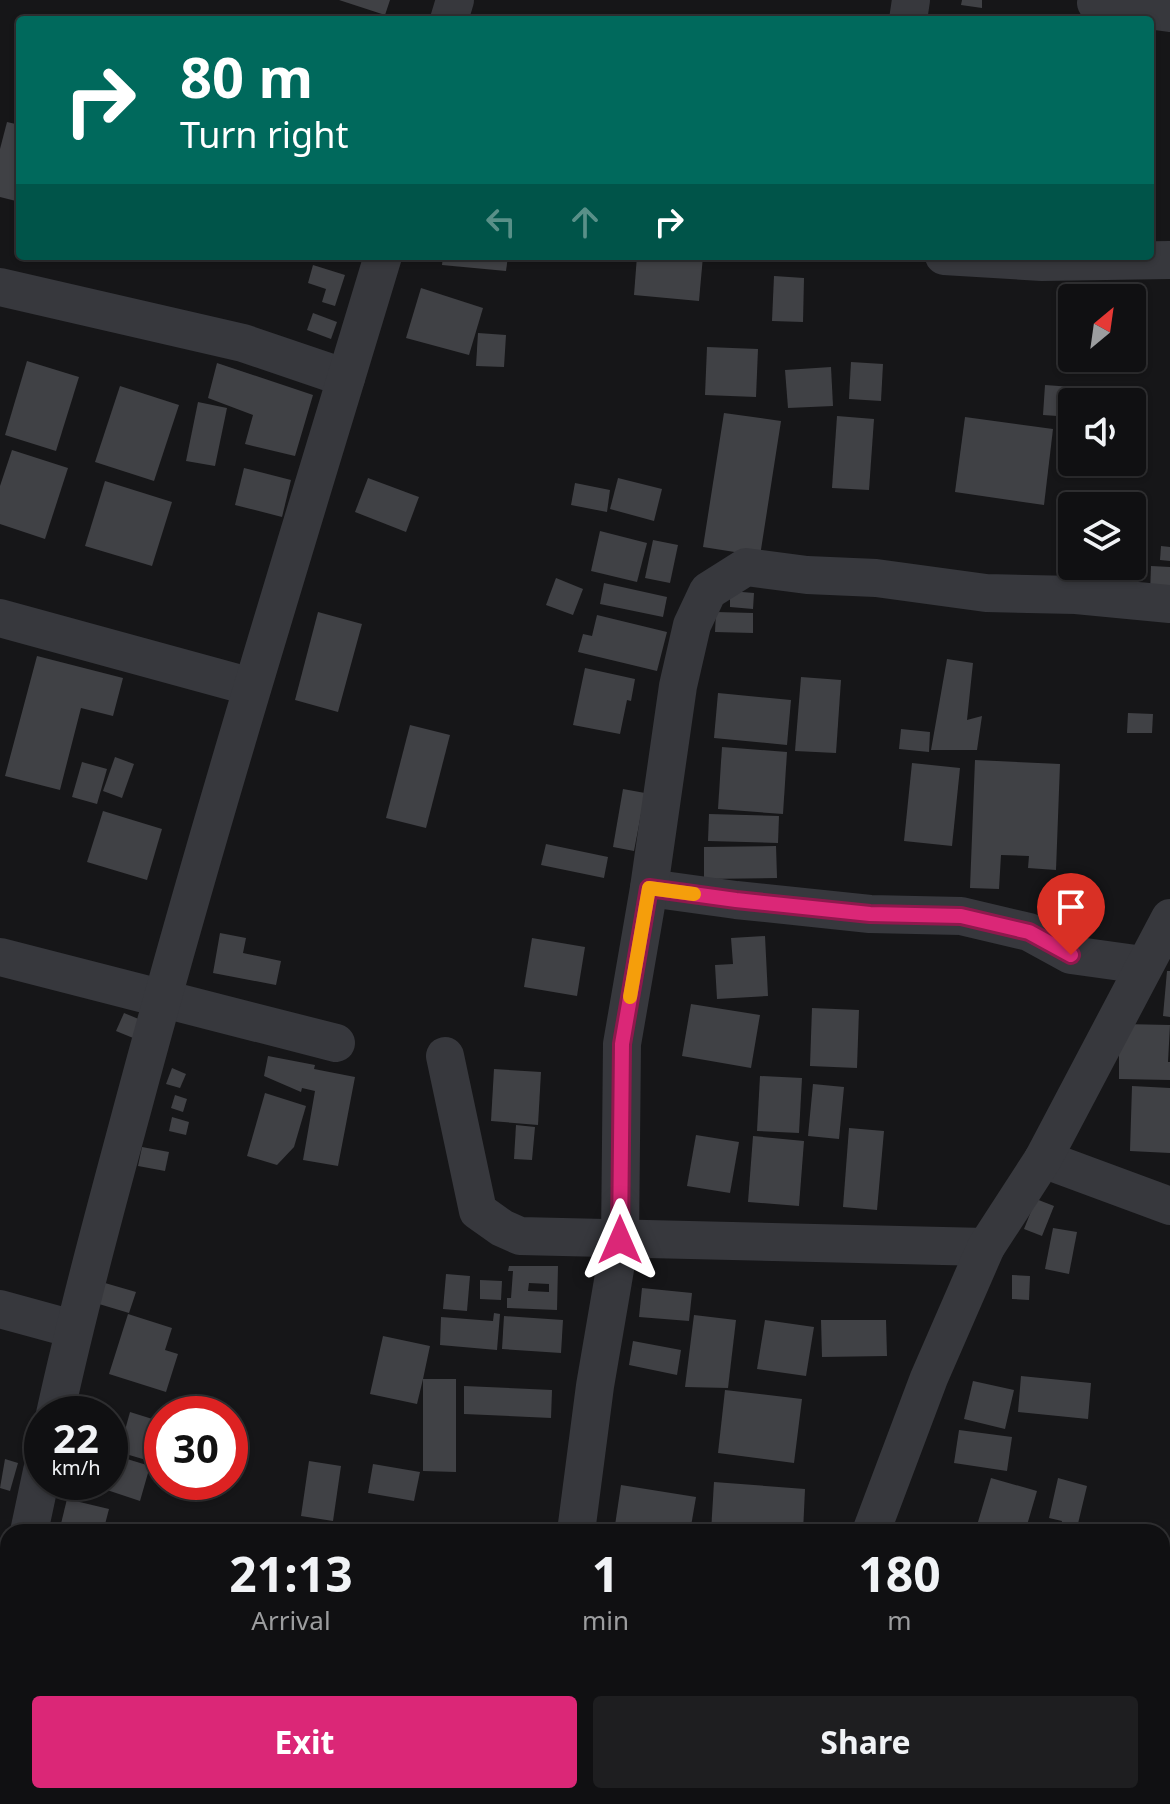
<!DOCTYPE html>
<html lang="en">
<head>
<meta charset="utf-8">
<style>
  body { margin:0; font-family:"Noto Sans",sans-serif; background:#1e1e20; color:#f1f3f6; height:100vh; display:flex; flex-direction:column; font-size:30px; white-space:nowrap }
  * { box-sizing:border-box; margin:0 }
  p { font-size:26px; color:#9c9d9f }
  .icon { flex:none; width:44px; height:44px; fill:none; stroke:currentColor; stroke-width:2; stroke-linecap:round; stroke-linejoin:round }
  .map { position:relative; flex:1; overflow:hidden }
  .details { position:absolute; left:0px; top:1524px; width:1170px; height:280px; display:flex; flex-direction:column; background:#101012; border-radius:24px 24px 0 0; box-shadow:0 2px 6px #0004,0 0 0 2px #303032 }
  .details>* { flex:none }
  .guide { position:absolute; left:16px; top:16px; width:1138px; height:244px; border-radius:8px; box-shadow:0 2px 6px #0004,0 0 0 2px #303032; background:#00695c; color:#fff; overflow:hidden }
  .needle { width:52px; rotate:29deg }
  .tools { position:absolute; left:1058px; top:284px; display:grid; gap:16px }
  .tools a { display:grid; place-items:center; width:88px; height:88px; border-radius:8px; background:#101012; box-shadow:0 2px 6px #0004,0 0 0 2px #303032; font-size:40px }
  .speed { position:absolute; left:24px; top:1396px; display:flex; gap:16px; font-size:40px; font-weight:700; text-align:center }
  .speed>* { display:grid; place-content:center; width:104px; height:104px; border-radius:50%; background:#101012; box-shadow:0 2px 6px #0004,0 0 0 2px #303032; line-height:1 }
  .speed small { font-size:20px; font-weight:400 }
  .speed .limit { border:12px solid #d22; background:#fff; color:#111 }
  .pin { position:absolute; display:grid; place-items:center; width:68px; height:68px; color:#fff; margin:-82px -34px; border-radius:50% 50% 50% 0; rotate:-45deg; box-shadow:0 0 8px #0007 }
  .pin .icon { rotate:45deg }
  .me { position:absolute; width:88px; margin:-44px; rotate:0deg; stroke-linejoin:round; filter:drop-shadow(0 0 6px #0008) }
  .turn { display:flex; align-items:center; gap:28px; height:168px; padding:0 32px; font-size:36px }
  .turn .icon { width:104px; height:104px; stroke-width:2.5 }
  .turn b { display:block; font-size:56px; line-height:68px }
  .lanes { display:flex; align-items:center; height:76px; padding:0 32px; background:#0003; justify-content:center; gap:40px; direction:ltr }
  .lanes .off { opacity:.35 }
  .eta { display:flex; justify-content:space-evenly; align-items:center; height:136px; text-align:center }
  .eta b { font-size:48px; font-weight:700; line-height:56px }
  .primary-button { display:flex; gap:16px; margin-top:auto; padding:16px 32px }
  .primary-button a { flex:1; height:92px; border-radius:8px; background:#db2777; color:#fff; font-size:32px; font-weight:700; line-height:92px; text-align:center }
  .primary-button a+a { background:#1e1e20; color:#f1f3f6 }
  .map>svg:first-child { display:block }
  .building { fill:#404145; fill-rule:evenodd }
  .lines { fill:none; stroke-linecap:round; stroke-linejoin:round }
  .minor { stroke:#37383d; stroke-width:38 }
  .route-casing { stroke:#8e194d; stroke-width:20 }
  .route { stroke:#db2777; stroke-width:14 }
  .slow { stroke:#f59e0b; stroke-width:14 }
</style>
</head>
<body>
<div class="map">
<svg width="1170" height="1804" viewBox="0 0 1170 1804">
  <rect width="100%" height="100%" fill="#161618"/>
  <g class="building">
    <path d="M339 0H390L385 15Z"/>
    <path d="M962 0H982V8L961 5Z"/>
    <path d="M798 15 869 17V20H798Z"/>
    <path d="M7 122 20 125V202L0 197V149Z"/>
    <path d="M443 256H508L506 271 442 265Z"/>
    <path d="M637 256H703L699 301 634 295Z"/>
    <path d="M313 265 345 275 335 306 322 302 326 289 308 283Z"/>
    <path d="M774 276 804 278 803 322 772 321Z"/>
    <path d="M421 288 483 308 469 355 406 338Z"/>
    <path d="M313 313 337 322 331 339 307 330Z"/>
    <path d="M478 333 506 335 504 367 476 366Z"/>
    <path d="M707 347 758 349 756 397 705 395Z"/>
    <path d="M27 361 79 377 56 451 5 435Z"/>
    <path d="M851 362 883 364 881 401 849 399Z"/>
    <path d="M217 363 313 395 295 456 245 444 253 415 208 398Z"/>
    <path d="M831 367 833 406 788 408 785 370Z"/>
    <path d="M1045 385 1086 388V402H1072V417L1043 415Z"/>
    <path d="M120 386 179 405 154 481 95 462Z"/>
    <path d="M198 402 227 408 215 466 186 461Z"/>
    <path d="M724 413 781 421 760 556 703 547Z"/>
    <path d="M837 416 874 419 869 490 832 488Z"/>
    <path d="M965 417 1053 429 1044 505 955 492Z"/>
    <path d="M12 450 68 468 45 539 0 524V486Z"/>
    <path d="M244 468 291 480 282 517 235 505Z"/>
    <path d="M368 478 419 497 406 532 355 512Z"/>
    <path d="M618 478 662 489 654 521 610 509Z"/>
    <path d="M105 481 172 502 152 566 85 546Z"/>
    <path d="M575 483 610 490 607 512 571 505Z"/>
    <path d="M1063 507H1072V566H1127V581L1066 583Z"/>
    <path d="M600 531 647 543 637 582 591 571Z"/>
    <path d="M653 540 678 545 670 583 645 578Z"/>
    <path d="M1161 546 1170 547V561L1160 560Z"/>
    <path d="M1151 566 1170 567V594L1150 593Z"/>
    <path d="M556 578 583 589 573 615 546 605Z"/>
    <path d="M604 583 667 597 663 617 600 604Z"/>
    <path d="M730 591 754 593 753 609 730 607Z"/>
    <path d="M318 612 362 624 338 712 295 700Z"/>
    <path d="M716 612 753 613V633L715 632Z"/>
    <path d="M597 615 667 632 657 671 578 652 583 634 592 636Z"/>
    <path d="M37 656 123 678 113 716 81 708 60 790 5 776Z"/>
    <path d="M947 659 973 663 967 720 982 716 977 750H931Z"/>
    <path d="M585 668 635 679 631 701 627 700 620 734 573 725Z"/>
    <path d="M801 677 841 680 836 753 795 751Z"/>
    <path d="M718 693 791 700 787 745 714 738Z"/>
    <path d="M1128 713 1153 714 1152 733H1127Z"/>
    <path d="M410 725 450 735 426 828 386 818Z"/>
    <path d="M901 729 930 732 929 752 899 749Z"/>
    <path d="M722 747 787 752 783 814 718 809Z"/>
    <path d="M115 757 134 764 122 798 103 791Z"/>
    <path d="M975 760 1060 764 1056 870 1028 868 1029 856 1001 855 999 889 970 888Z"/>
    <path d="M82 762 107 769 97 804 72 797Z"/>
    <path d="M912 763 960 768 952 846 904 841Z"/>
    <path d="M623 789 645 793 634 851 613 847Z"/>
    <path d="M103 811 162 829 147 880 87 862Z"/>
    <path d="M709 814 779 816 778 843 708 841Z"/>
    <path d="M546 844 608 857 604 878 541 865Z"/>
    <path d="M776 846 777 878 704 879V847Z"/>
    <path d="M220 933 246 938 243 953 281 961 276 985 213 973Z"/>
    <path d="M765 936 768 996 717 999 715 965 733 964 731 938Z"/>
    <path d="M532 938 585 947 577 996 524 987Z"/>
    <path d="M1167 971H1170V1017L1163 1016Z"/>
    <path d="M691 1004 760 1015 751 1068 682 1056Z"/>
    <path d="M812 1008 859 1010 857 1068 810 1066Z"/>
    <path d="M124 1013 146 1022 138 1040 116 1031Z"/>
    <path d="M1123 1024 1170 1025 1168 1062H1170V1080L1119 1079V1036Z"/>
    <path d="M268 1056 315 1065 314 1069 355 1077 338 1166 303 1160 315 1091 302 1088 301 1092 264 1076Z"/>
    <path d="M172 1068 186 1074 180 1088 166 1084Z"/>
    <path d="M494 1069 541 1072 538 1125 491 1121Z"/>
    <path d="M760 1076 802 1078 799 1133 757 1131Z"/>
    <path d="M813 1084 844 1087 839 1139 808 1136Z"/>
    <path d="M1132 1086 1170 1088V1153L1130 1151Z"/>
    <path d="M265 1093 306 1106 294 1147 277 1165 247 1156Z"/>
    <path d="M175 1095 187 1099 183 1112 171 1108Z"/>
    <path d="M172 1117 189 1122 186 1135 169 1131Z"/>
    <path d="M516 1125 535 1127 532 1160 514 1159Z"/>
    <path d="M849 1128 884 1131 877 1210 843 1207Z"/>
    <path d="M696 1135 739 1142 730 1193 687 1186Z"/>
    <path d="M753 1136 804 1141 799 1206 748 1202Z"/>
    <path d="M142 1147 169 1152 165 1171 138 1166Z"/>
    <path d="M1036 1199 1054 1206 1042 1236 1024 1229Z"/>
    <path d="M1053 1228 1077 1232 1069 1274 1045 1269Z"/>
    <path d="M509 1266H558L557 1310 507 1308V1298H511L513 1271H508ZM529 1283 549 1284V1292L528 1291Z"/>
    <path d="M446 1274 470 1276 467 1311 443 1309Z"/>
    <path d="M1012 1275 1030 1276 1029 1300 1012 1299Z"/>
    <path d="M480 1280 502 1281 501 1300 480 1299Z"/>
    <path d="M105 1283 136 1292 129 1313 99 1304Z"/>
    <path d="M642 1288 692 1293 689 1321 639 1317Z"/>
    <path d="M494 1313 500 1314 497 1350 440 1345 441 1317 493 1321Z"/>
    <path d="M128 1314 172 1328 165 1350 178 1354 166 1392 109 1374Z"/>
    <path d="M694 1315 736 1320 728 1388 685 1387Z"/>
    <path d="M504 1316 563 1320 561 1353 502 1349Z"/>
    <path d="M765 1320 814 1327 806 1376 757 1369Z"/>
    <path d="M821 1320H886L887 1356 822 1357Z"/>
    <path d="M383 1336 430 1346 423 1379H456V1472L423 1471V1379L417 1404 370 1394Z"/>
    <path d="M633 1341 681 1350 677 1375 629 1365Z"/>
    <path d="M1021 1376 1091 1383 1088 1419 1018 1412Z"/>
    <path d="M973 1381 1014 1390 1005 1429 964 1419Z"/>
    <path d="M464 1386 552 1390 551 1418 464 1414Z"/>
    <path d="M725 1390 802 1399 794 1463 718 1453Z"/>
    <path d="M130 1412 162 1422V1431L153 1462 119 1452Z"/>
    <path d="M959 1430 1012 1437 1007 1471 954 1463Z"/>
    <path d="M114 1455 150 1466 140 1501 104 1489 106 1482H110V1468Z"/>
    <path d="M5 1459 18 1463 10 1491 0 1488Z"/>
    <path d="M309 1461 341 1466 333 1521 301 1516Z"/>
    <path d="M373 1464 420 1472 414 1501 368 1493Z"/>
    <path d="M991 1478 1037 1491 1025 1532H975Z"/>
    <path d="M1058 1478 1087 1486 1076 1532H1059L1062 1521 1049 1518Z"/>
    <path d="M714 1482 805 1489 803 1532H711Z"/>
    <path d="M621 1485 696 1497 690 1532H614Z"/>
    <path d="M67 1499 109 1509 103 1532H59Z"/>
    <path d="M80 1796H134L132 1804H78Z"/>
    <path d="M249 1796H298L297 1804H248Z"/>
    <path d="M445 1797 473 1801 472 1804H443Z"/>
  </g>
  <g class="lines">
    <g class="minor">
      <path d="M1096 3 1170 13"/>
      <path d="M449 20 455 0"/>
      <path d="M908 20 911 0"/>
      <path d="M944 256 1042 262 1170 260"/>
      <path d="M0 287 243 343 346 378"/>
      <path d="M0 618 252 687"/>
      <path d="M649 888 736 900 870 914 961 916 1029 932 1071 955 1143 965"/>
      <path d="M0 957 336 1043"/>
      <path d="M445 1056 478 1211 502 1228 520 1236 986 1247"/>
      <path d="M1043 1159 1170 1206"/>
      <path d="M0 1309 73 1329"/>
      <path d="M55 1414C78 1310 106 1207 134 1103 210 819 298 538 383 256"/>
      <path d="M29 1532 42 1471"/>
      <path d="M576 1532 595 1386 620 1240 622 1044 649 888 678 686 692 625 708 591 746 567 807 575 876 578 986 593 1076 595 1170 604"/>
      <path d="M871 1532 929 1378 986 1247 1043 1159 1170 918"/>
      <path d="M0 1635 8 1616"/>
      <path d="M809 1796 854 1804"/>
      <path d="M225 1804 226 1796"/>
      <path d="M377 1804 378 1796"/>
      <path d="M763 1804 765 1796"/>
    </g>
  </g>
  <g class="lines">
    <defs>
      <path id="route" d="M620 1240 622 1044 649 888 736 900 870 914 961 916 1029 932 1071 955"/>
    </defs>
    <use href="#route" class="route-casing"/>
    <use href="#route" class="route"/>
    <path class="slow" d="M630 997 649 888 694 894"/>
  </g>
</svg>
<div class="tools">
<a><svg class="needle" viewBox="-14 -14 28 28"><path d="M0-13l5 13h-10z" fill="#e53935"/><path d="M0 13l5-13h-10z" fill="#9c9d9f"/></svg></a>
<a><svg class="icon" aria-label="sound" viewBox="0 0 24 24"><path d="M4 9h4l5-4v14l-5-4H4zM17 9q2 3 0 6"/></svg></a>
<a><svg class="icon" aria-label="layers" viewBox="0 0 24 24"><path d="M12 4l9 5-9 5-9-5zM3 14l9 5 9-5"/></svg></a>
</div>
<div class="speed"><div>22<small>km/h</small></div><div class="limit">30</div></div>
<div class="pin" style="left:1071px;top:955px;background:#d93025"><svg class="icon" aria-label="arrive" viewBox="0 0 24 24"><path d="M6 21V4h12l-3 4 3 4H6"/></svg></div>
<svg class="me" style="left:620px;top:1240px" viewBox="-20 -20 40 40"><path d="M0-17L14 15 0 8-14 15z" fill="#db2777" stroke="#fff" stroke-width="4"/></svg>
<div class="guide">
<div class="turn"><svg class="icon" aria-label="right" viewBox="0 0 24 24"><path d="M7 20v-9h11M14 6l5 5-5 5"/></svg><div><b>80 m</b>Turn right</div></div>
<div class="lanes"><svg class="icon off" aria-label="left" viewBox="0 0 24 24"><path d="M17 20v-9H6M10 6l-5 5 5 5"/></svg><svg class="icon off" aria-label="ahead" viewBox="0 0 24 24"><path d="M12 20V5M6 11l6-6 6 6"/></svg><svg class="icon" aria-label="right" viewBox="0 0 24 24"><path d="M7 20v-9h11M14 6l5 5-5 5"/></svg></div>
</div>
<section class="details">
<div class="eta">
<div><b>21:13</b><p>Arrival</p></div>
<div><b>1</b><p>min</p></div>
<div><b>180</b><p>m</p></div>
</div>
<div class="primary-button"><a>Exit</a><a>Share</a></div>
</section>
</div>
</body>
</html>
